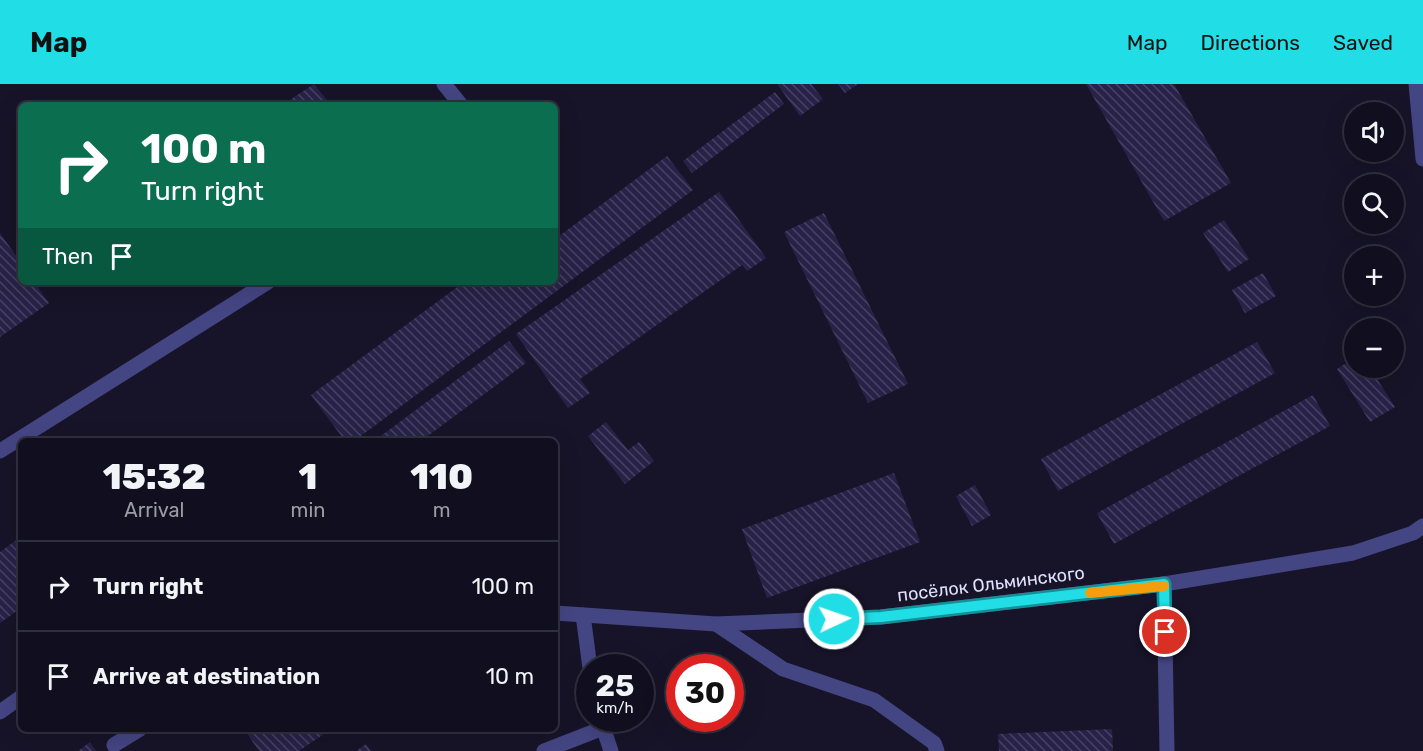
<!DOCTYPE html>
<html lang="en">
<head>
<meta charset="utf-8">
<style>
  body { margin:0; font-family:Rubik,sans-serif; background:#1e1d2c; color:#f1f3f6; height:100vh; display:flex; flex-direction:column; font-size:22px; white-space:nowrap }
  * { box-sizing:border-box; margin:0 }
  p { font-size:20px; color:#9c9ca4 }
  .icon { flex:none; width:33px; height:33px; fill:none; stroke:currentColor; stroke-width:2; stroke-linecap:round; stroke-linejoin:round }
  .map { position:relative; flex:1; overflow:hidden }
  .panel { position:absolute; left:18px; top:354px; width:540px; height:294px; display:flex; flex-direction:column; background:#110f1f; border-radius:9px; box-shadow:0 6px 24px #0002,0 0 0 2px #302f3d }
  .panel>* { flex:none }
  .top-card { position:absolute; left:18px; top:18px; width:540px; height:183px; border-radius:9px; box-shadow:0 6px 24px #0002,0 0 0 2px #302f3d; background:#0b6e4f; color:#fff; overflow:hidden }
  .controls { position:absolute; left:1344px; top:18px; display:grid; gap:12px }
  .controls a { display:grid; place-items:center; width:60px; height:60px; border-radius:50%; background:#110f1f; box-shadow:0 6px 24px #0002,0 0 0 2px #302f3d; font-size:30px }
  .speed { position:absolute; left:576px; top:570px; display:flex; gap:12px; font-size:30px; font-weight:700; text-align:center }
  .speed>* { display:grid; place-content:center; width:78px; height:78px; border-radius:50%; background:#110f1f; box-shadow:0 6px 24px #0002,0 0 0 2px #302f3d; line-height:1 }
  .speed small { font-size:15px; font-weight:400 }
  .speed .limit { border:9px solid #d22; background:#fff; color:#111 }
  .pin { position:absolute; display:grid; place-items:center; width:51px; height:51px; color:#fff; margin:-26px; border:3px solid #fff; border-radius:50%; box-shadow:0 2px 6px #0007 }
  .me { position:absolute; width:66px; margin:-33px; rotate:87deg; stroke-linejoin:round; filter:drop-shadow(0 0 4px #0008) }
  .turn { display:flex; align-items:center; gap:21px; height:126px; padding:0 24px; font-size:27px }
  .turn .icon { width:78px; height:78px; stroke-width:2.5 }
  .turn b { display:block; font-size:42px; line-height:51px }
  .then { display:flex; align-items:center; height:57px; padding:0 24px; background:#0003; gap:12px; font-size:22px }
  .eta { display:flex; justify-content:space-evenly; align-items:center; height:102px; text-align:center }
  .eta b { font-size:36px; font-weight:800; line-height:42px }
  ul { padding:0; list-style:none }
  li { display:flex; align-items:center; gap:18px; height:90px; padding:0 24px; border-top:2px solid #302f3d }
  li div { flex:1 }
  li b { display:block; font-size:22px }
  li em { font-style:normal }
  header { display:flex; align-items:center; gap:36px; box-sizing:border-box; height:84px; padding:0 30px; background:#21dde6; color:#111 }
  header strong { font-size:28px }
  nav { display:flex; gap:33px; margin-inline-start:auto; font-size:21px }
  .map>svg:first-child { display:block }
  .building { fill:url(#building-back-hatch) }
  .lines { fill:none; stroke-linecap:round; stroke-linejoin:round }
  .minor { stroke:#444583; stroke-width:15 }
  .route-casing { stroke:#159096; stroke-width:15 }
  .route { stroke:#21dde6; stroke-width:10 }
  .slow { stroke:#f59e0b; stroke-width:10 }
  .labels { text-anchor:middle; stroke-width:6; stroke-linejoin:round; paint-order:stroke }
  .street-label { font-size:18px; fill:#e1e0fb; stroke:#171429 }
</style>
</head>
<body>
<header>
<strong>Map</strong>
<nav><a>Map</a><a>Directions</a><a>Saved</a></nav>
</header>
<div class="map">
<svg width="1423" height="667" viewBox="0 0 1423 667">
  <defs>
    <pattern id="building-back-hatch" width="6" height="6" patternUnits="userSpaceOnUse" patternTransform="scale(1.5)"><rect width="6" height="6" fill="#282248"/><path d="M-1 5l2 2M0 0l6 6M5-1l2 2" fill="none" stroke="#474263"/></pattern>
  </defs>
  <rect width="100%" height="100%" fill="#171429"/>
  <g class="building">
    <path d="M314 0 331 21H282Z"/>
    <path d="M777 0H811L823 15 800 32Z"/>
    <path d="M838 0H858L845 9Z"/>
    <path d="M1086 0H1174L1231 99 1164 137Z"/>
    <path d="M775 8 784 20 692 89 683 77Z"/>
    <path d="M667 72 693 106 354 357H345L311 311 464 198H483L488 204 497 198H555V155Z"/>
    <path d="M719 108 766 174 747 187 742 181 580 295 590 309 568 324 516 250Z"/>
    <path d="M824 129 908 300 868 319 784 148Z"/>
    <path d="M1224 136 1249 175 1228 188 1203 149Z"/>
    <path d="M0 149 21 179V198H34L49 219 0 253Z"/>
    <path d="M1263 189 1276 212 1245 229 1232 206Z"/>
    <path d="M509 257 526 279 421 357H374Z"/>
    <path d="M1257 258 1275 289 1058 407 1041 375Z"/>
    <path d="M1354 274V284H1370L1395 323 1370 338 1337 285Z"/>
    <path d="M1313 311 1330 342 1114 460 1097 429Z"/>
    <path d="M606 338 628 366 639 358 654 377 625 400 588 352Z"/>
    <path d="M894 389 920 458 767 514 742 445Z"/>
    <path d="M975 401 991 431 972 442 956 412Z"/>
    <path d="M19 454 21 524 0 539V468Z"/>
    <path d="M244 645H331L299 667H259Z"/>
    <path d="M1112 645 1113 667H999L998 650Z"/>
    <path d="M90 658 96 667H78Z"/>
    <path d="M366 660 371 667H356Z"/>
  </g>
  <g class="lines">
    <g class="minor">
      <path d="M444 0 461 21"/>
      <path d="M1416 0 1423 75"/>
      <path d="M0 367 268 198"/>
      <path d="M1164 500 1167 667"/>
      <path d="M555 529 716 540 881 533 1164 500 1353 469 1413 449 1423 442"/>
      <path d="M583 531 590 584"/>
      <path d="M716 540 783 585 874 616 934 659 937 667"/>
      <path d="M0 628 21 613"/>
      <path d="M600 634 611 667"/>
      <path d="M114 661 140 645"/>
      <path d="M544 667 603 644"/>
    </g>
  </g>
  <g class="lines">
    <defs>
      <path id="route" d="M834 535 881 533 1164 500 1165 548"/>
    </defs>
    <use href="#route" class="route-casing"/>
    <use href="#route" class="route"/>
    <path class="slow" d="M1090 509 1164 502"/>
  </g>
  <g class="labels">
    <g class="street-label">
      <text transform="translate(991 500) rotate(-7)" y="6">посёлок Ольминского</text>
    </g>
  </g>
</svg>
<div class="controls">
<a><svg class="icon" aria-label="sound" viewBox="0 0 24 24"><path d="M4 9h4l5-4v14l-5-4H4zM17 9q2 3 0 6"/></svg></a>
<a><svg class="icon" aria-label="search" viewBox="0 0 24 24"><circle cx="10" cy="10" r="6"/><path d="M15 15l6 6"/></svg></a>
<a>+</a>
<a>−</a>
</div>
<div class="speed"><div>25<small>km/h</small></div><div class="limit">30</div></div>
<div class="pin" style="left:1165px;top:548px;background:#d93025"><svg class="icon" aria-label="arrive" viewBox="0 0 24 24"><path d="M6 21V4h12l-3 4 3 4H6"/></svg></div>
<svg class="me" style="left:834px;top:535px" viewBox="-20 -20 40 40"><circle r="17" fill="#21dde6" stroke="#fff" stroke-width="3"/><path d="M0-11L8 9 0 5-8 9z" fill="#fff"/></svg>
<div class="top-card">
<div class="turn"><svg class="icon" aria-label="right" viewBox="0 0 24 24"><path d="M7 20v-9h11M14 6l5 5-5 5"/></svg><div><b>100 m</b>Turn right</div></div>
<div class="then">Then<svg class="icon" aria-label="arrive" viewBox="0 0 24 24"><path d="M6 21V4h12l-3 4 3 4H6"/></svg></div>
</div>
<section class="panel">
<div class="eta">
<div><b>15:32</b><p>Arrival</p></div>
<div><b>1</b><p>min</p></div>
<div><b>110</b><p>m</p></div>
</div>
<ul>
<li><svg class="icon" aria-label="right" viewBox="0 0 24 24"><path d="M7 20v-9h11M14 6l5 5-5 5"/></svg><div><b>Turn right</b></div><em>100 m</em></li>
<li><svg class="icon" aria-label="arrive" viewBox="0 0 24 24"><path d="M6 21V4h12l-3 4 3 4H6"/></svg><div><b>Arrive at destination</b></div><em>10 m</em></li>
</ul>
</section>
</div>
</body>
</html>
